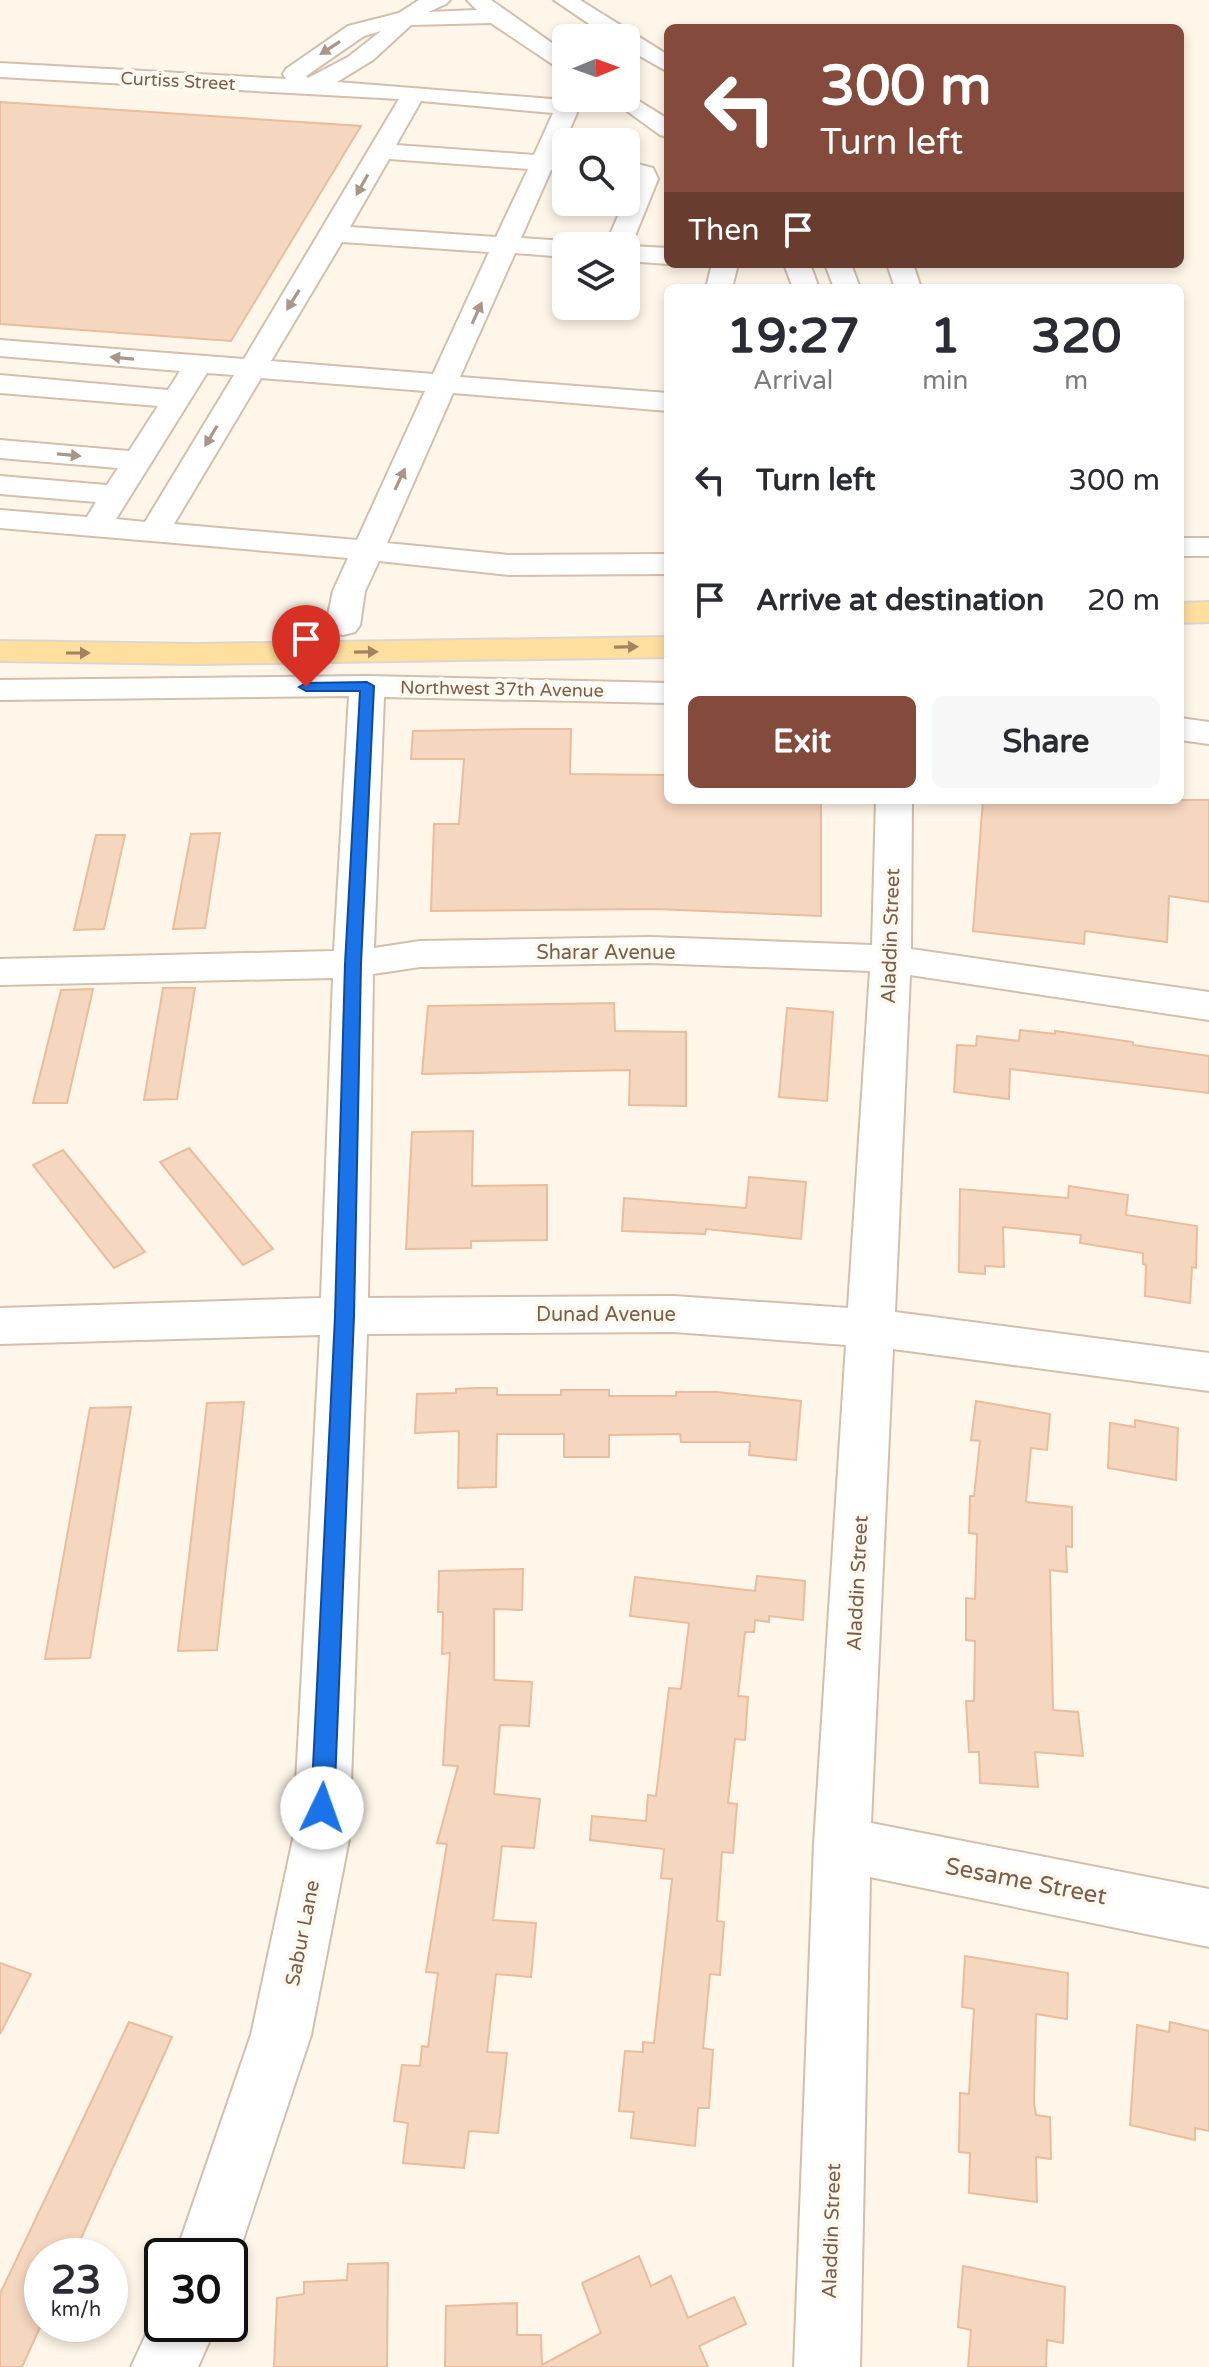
<!DOCTYPE html>
<html lang="en">
<head>
<meta charset="utf-8">
<style>
  body { margin:0; font-family:"Varela Round",sans-serif; background:#f7f7f7; color:#2b2b33; height:100vh; display:flex; flex-direction:column; font-size:30px; white-space:nowrap }
  * { box-sizing:border-box; margin:0 }
  p { font-size:26px; color:#7c7c81 }
  .icon { flex:none; width:44px; height:44px; fill:none; stroke:currentColor; stroke-width:2; stroke-linecap:round; stroke-linejoin:round }
  .map { position:relative; flex:1; overflow:hidden }
  .sheet { position:absolute; left:664px; top:284px; width:520px; height:520px; display:flex; flex-direction:column; background:#fff; border-radius:12px; box-shadow:0 4px 12px #0003 }
  .sheet>* { flex:none }
  .hud { position:absolute; left:664px; top:24px; width:520px; height:244px; border-radius:12px; box-shadow:0 4px 12px #0003; background:#844b3c; color:#fff; overflow:hidden }
  .needle { width:52px; rotate:89deg }
  .fabs { position:absolute; left:552px; top:24px; display:grid; gap:16px }
  .fabs a { display:grid; place-items:center; width:88px; height:88px; border-radius:12px; background:#fff; box-shadow:0 4px 12px #0003; font-size:40px }
  .speed { position:absolute; left:24px; top:2238px; display:flex; gap:16px; font-size:40px; font-weight:700; text-align:center }
  .speed>* { display:grid; place-content:center; width:104px; height:104px; border-radius:50%; background:#fff; box-shadow:0 4px 12px #0003; line-height:1 }
  .speed small { font-size:20px; font-weight:400 }
  .speed .limit { border:4px solid #111; border-radius:12px; background:#fff; color:#111 }
  .pin { position:absolute; display:grid; place-items:center; width:68px; height:68px; color:#fff; margin:-82px -34px; border-radius:50% 50% 50% 0; rotate:-45deg; box-shadow:0 0 8px #0007 }
  .pin .icon { rotate:45deg }
  .me { position:absolute; width:88px; margin:-44px; rotate:3deg; stroke-linejoin:round; filter:drop-shadow(0 0 6px #0008) }
  .turn { display:flex; align-items:center; gap:28px; height:168px; padding:0 24px; font-size:36px }
  .turn .icon { width:104px; height:104px; stroke-width:2.5 }
  .turn b { display:block; font-size:56px; line-height:68px }
  .then { display:flex; align-items:center; height:76px; padding:0 24px; background:#0003; gap:16px; font-size:30px }
  .eta { display:flex; justify-content:space-evenly; align-items:center; height:136px; text-align:center }
  .eta b { font-size:48px; font-weight:700; line-height:56px }
  .action { display:flex; gap:16px; margin-top:auto; padding:16px 24px }
  .action a { flex:1; height:92px; border-radius:12px; background:#844b3c; color:#fff; font-size:32px; font-weight:700; line-height:92px; text-align:center }
  .action a+a { background:#f7f7f7; color:#2b2b33 }
  ul { padding:0; list-style:none }
  li { display:flex; align-items:center; gap:24px; height:120px; padding:0 24px }
  li div { flex:1 }
  li b { display:block; font-size:30px }
  li em { font-style:normal }
  .map>svg:first-child { display:block }
  .building { fill:#f5d6be; stroke:#e9bd9d; stroke-width:2 }
  .lines { fill:none; stroke-linecap:round; stroke-linejoin:round }
  .minor-casing { stroke:#d2bfac; stroke-width:4 }
  .major-casing { stroke:#ddd5d0; stroke-width:4 }
  .minor { fill:#fff; fill-rule:evenodd }
  .major { fill:#ffdf9e; fill-rule:evenodd }
  .oneway { fill:#a99689 }
  .oneway2 { fill:#a38462 }
  .route { fill:#1a73e8; stroke:#114b97; stroke-width:2 }
  .labels { text-anchor:middle; stroke-width:8; stroke-linejoin:round; paint-order:stroke }
  .far-street-label { font-size:18px; fill:#7b5d49; stroke:#fffaf0 }
  .street-label { font-size:20px; fill:#7b5d49; stroke:#fffaf0 }
  .near-street-label { font-size:24px; fill:#7b5d49; stroke:#fffaf0 }
</style>
</head>
<body>
<div class="map">
<svg width="1209" height="2367" viewBox="0 0 1209 2367">
  <rect width="100%" height="100%" fill="#fef6e8"/>
  <g class="building">
    <path d="M0 102 361 126 231 341 0 324Z"/>
    <path d="M525 729H571L570 774 668 775V800H821V916L655 909 431 911 434 824H459L464 759H411L413 731Z"/>
    <path d="M983 800H1209V902L1169 896 1167 942 1085 931 1084 944 973 931Z"/>
    <path d="M220 833 205 928 173 929 191 834Z"/>
    <path d="M96 835H125L104 929 74 930Z"/>
    <path d="M163 988H195L177 1099 144 1100Z"/>
    <path d="M93 989 67 1103H33L61 990Z"/>
    <path d="M614 1003 615 1031 686 1032V1106L629 1105 630 1070 422 1074 428 1006Z"/>
    <path d="M787 1008 833 1012 827 1101 779 1097Z"/>
    <path d="M1020 1030 1055 1034V1031L1133 1042V1045L1209 1056V1093L1010 1069 1009 1099 954 1092 957 1045 976 1046 977 1036 1019 1041Z"/>
    <path d="M473 1131 472 1186 547 1185V1240L471 1241V1248L406 1249 412 1132Z"/>
    <path d="M189 1148 273 1249 243 1265 160 1162Z"/>
    <path d="M63 1150 145 1252 114 1268 33 1165Z"/>
    <path d="M749 1177 806 1182 801 1239 706 1229 705 1234 622 1231 624 1198 746 1208Z"/>
    <path d="M1069 1186 1128 1195 1126 1215 1197 1226 1196 1268 1192 1267 1190 1303 1145 1296 1146 1265 1143 1264V1253L1080 1243 1081 1235 1003 1227 1004 1267 985 1266V1274L959 1272 960 1189 1068 1198Z"/>
    <path d="M477 1388H497V1395H561V1390H609V1396H676V1392H717L801 1401 796 1460 749 1455 750 1442H681L680 1434 609 1435V1457H564V1434H497L496 1487 458 1488 459 1431 415 1433 417 1394 456 1393V1389Z"/>
    <path d="M976 1401 1050 1414 1047 1450 1031 1448 1026 1502 1072 1507V1547L1066 1546 1067 1572 1050 1570 1053 1710 1078 1712 1083 1756 1035 1752 1038 1787 980 1783 979 1752H969L966 1701H974L975 1641 966 1640V1598L975 1599 977 1534 969 1533 970 1496H974L980 1441 971 1440Z"/>
    <path d="M244 1402 217 1650 178 1651 207 1403Z"/>
    <path d="M131 1407 90 1658 45 1659 90 1408Z"/>
    <path d="M1135 1420 1178 1428 1176 1480 1108 1468 1110 1423 1135 1427Z"/>
    <path d="M523 1569 522 1610 494 1609V1680L532 1682 529 1726 500 1725 494 1794 540 1799 534 1848 502 1846 493 1920 536 1923 531 1977 496 1974 487 2052 507 2053 498 2133 469 2131 464 2168 403 2163 408 2123 394 2121 402 2065 420 2066 422 2046 428 2047 438 1973 426 1972 447 1844 437 1843 458 1766 443 1765 450 1653 442 1654 443 1612H438L439 1571Z"/>
    <path d="M757 1576 805 1581 803 1620 769 1616V1622L755 1620 754 1632H745L738 1696 748 1697 745 1740 735 1739 728 1803 737 1804 733 1853 722 1852 717 1921 724 1922 720 1975 710 1974 703 2048 713 2050 709 2108H698L695 2146 631 2138 634 2112 619 2111 625 2051 643 2052V2042L654 2043 672 1879 661 1878 664 1849 590 1840 592 1816 646 1821 648 1795 656 1796 669 1688 681 1689 689 1623 630 1616 635 1577 755 1591Z"/>
    <path d="M965 1956 1068 1973 1067 2019 1036 2014 1034 2103 1036 2115 1050 2117 1051 2159 1036 2157 1037 2202 969 2193 970 2153 959 2152 960 2093 969 2094 974 2009 962 2007Z"/>
    <path d="M0 1963 31 1974 0 2034Z"/>
    <path d="M129 2022 172 2037 73 2256H42V2323L22 2367H0V2294Z"/>
    <path d="M1170 2022 1209 2031V2131L1195 2128V2140L1130 2125 1137 2025 1169 2032Z"/>
    <path d="M639 2256 651 2286 671 2276 688 2318 734 2297 746 2324 699 2346 708 2367H445L446 2306 517 2303V2335H541L542 2365 601 2333 582 2283Z"/>
    <path d="M388 2263 387 2367H274L277 2298 304 2294V2282L347 2280 348 2264Z"/>
    <path d="M963 2266 1065 2287 1063 2343 1047 2340 1046 2367H968L971 2330 958 2327Z"/>
  </g>
  <g class="lines">
    <defs>
      <g id="minor">
        <path d="M419 0H450L446 4 428 12 477 10 467 0H491L566 53V70L558 68 491 23 411 25 373 60 337 82 564 100 572 102 577 113 558 156 566 157V171L551 170 521 238 566 241 577 246H566V257L515 253 460 377 668 393V411L453 393 387 543 509 555 668 554V574L509 575 379 561 365 591 360 625 355 632 343 635 331 632 326 625 333 591 348 558 0 528V510L87 517 96 502 0 494V476L107 485 118 468 0 458V440L129 451 158 406 0 393V375L168 390 180 371 0 356V340L244 359 399 99 0 77V63L286 79 283 74 286 69 348 26 399 13ZM381 31 348 57 308 78 306 76 364 36ZM421 101 553 113 534 155 396 145ZM389 159 528 169 496 237 350 227ZM342 242 489 252 433 374 271 361ZM207 373 234 375 145 522 116 519ZM261 378 425 391 357 540 174 524Z"/>
        <path d="M554 0H580L668 55V72L626 48V38H610Z"/>
        <path d="M626 93 668 119V137L660 135 609 98H626Z"/>
        <path d="M626 161 653 168 658 179 631 246 668 248V264L626 261V246H605L634 179 626 176Z"/>
        <path d="M709 264H735L737 268 732 288H706L711 268Z"/>
        <path d="M784 264H810L819 288H793Z"/>
        <path d="M825 264H851L860 288H834Z"/>
        <path d="M887 264H913L921 288H895Z"/>
        <rect x="1180" y="538" width="29" height="18"/>
        <path d="M367 676 668 683V703L384 697 374 948 420 941 650 937 872 945 876 800H912L911 949 1209 992V1020L910 975 895 1312 1209 1353V1391L893 1349 871 1823 1209 1889V1947L870 1877 860 2367H794L814 1844 846 1345 674 1332 367 1334 349 1839 311 2035 230 2279V2256H175L251 2035 293 1839 320 1335 0 1344V1308L321 1298 333 978 0 985V959L334 951 349 696 0 700V680ZM650 963 870 971 848 1308 674 1296 368 1298 373 974 420 967Z"/>
        <path d="M1180 718 1209 722V744L1180 740Z"/>
        <path d="M162 2300V2324H217L198 2367H131Z"/>
      </g>
      <g id="major">
        <path d="M1209 602V622L1180 623V603Z"/>
        <path d="M668 637V657L197 664 0 661V641L197 644Z"/>
      </g>
    </defs>
    <use href="#minor" class="minor-casing"/>
    <use href="#major" class="major-casing"/>
    <use href="#minor" class="minor"/>
    <use href="#major" class="major"/>
  </g>
  <defs><path id="oneway-solid" d="M-6-.8H1V-3.2L6.5 0L1 3.2V.8H-6Z" transform="scale(2)"/></defs>
  <g class="oneway">
    <use href="#oneway-solid" transform="translate(330 48) rotate(147)"/>
    <use href="#oneway-solid" transform="translate(362 185) rotate(119)"/>
    <use href="#oneway-solid" transform="translate(293 300) rotate(122)"/>
    <use href="#oneway-solid" transform="translate(477 313) rotate(-66)"/>
    <use href="#oneway-solid" transform="translate(122 358) rotate(-175)"/>
    <use href="#oneway-solid" transform="translate(211 436) rotate(121)"/>
    <use href="#oneway-solid" transform="translate(69 455) rotate(5)"/>
    <use href="#oneway-solid" transform="translate(400 479) rotate(-65)"/>
  </g>
  <g class="oneway2">
    <use href="#oneway-solid" transform="translate(626 647) rotate(-1)"/>
    <use href="#oneway-solid" transform="translate(366 652) rotate(-1)"/>
    <use href="#oneway-solid" transform="translate(78 653)"/>
  </g>
  <path class="route" d="M367 682 374 686 361 964 354 1316 334 1808 331 1816 322 1819 314 1816 311 1808 335 1316 345 964 360 691H306L299 687 306 683Z"/>
  <g class="labels">
    <g class="far-street-label">
      <text transform="translate(178 81) rotate(3)" y="6">Curtiss Street</text>
      <text transform="translate(502 689) rotate(1)" y="6">Northwest 37th Avenue</text>
    </g>
    <g class="street-label">
      <text transform="translate(890 936) rotate(-88)" y="7">Aladdin Street</text>
      <text x="606" y="959">Sharar Avenue</text>
      <text x="606" y="1321">Dunad Avenue</text>
      <text transform="translate(857 1583) rotate(-87)" y="7">Aladdin Street</text>
      <text transform="translate(302 1933) rotate(-79)" y="7">Sabur Lane</text>
      <text transform="translate(831 2231) rotate(-88)" y="7">Aladdin Street</text>
    </g>
    <g class="near-street-label">
      <text transform="translate(1026 1881) rotate(11)" y="8">Sesame Street</text>
    </g>
  </g>
</svg>
<div class="fabs">
<a><svg class="needle" viewBox="-14 -14 28 28"><path d="M0-13l5 13h-10z" fill="#e53935"/><path d="M0 13l5-13h-10z" fill="#7c7c81"/></svg></a>
<a><svg class="icon" aria-label="search" viewBox="0 0 24 24"><circle cx="10" cy="10" r="6"/><path d="M15 15l6 6"/></svg></a>
<a><svg class="icon" aria-label="layers" viewBox="0 0 24 24"><path d="M12 4l9 5-9 5-9-5zM3 14l9 5 9-5"/></svg></a>
</div>
<div class="speed"><div>23<small>km/h</small></div><div class="limit">30</div></div>
<div class="pin" style="left:306px;top:687px;background:#d93025"><svg class="icon" aria-label="arrive" viewBox="0 0 24 24"><path d="M6 21V4h12l-3 4 3 4H6"/></svg></div>
<svg class="me" style="left:322px;top:1808px" viewBox="-20 -20 40 40"><circle r="19" fill="#fff"/><path d="M0-13L10 11 0 6-10 11z" fill="#1a73e8"/></svg>
<div class="hud">
<div class="turn"><svg class="icon" aria-label="left" viewBox="0 0 24 24"><path d="M17 20v-9H6M10 6l-5 5 5 5"/></svg><div><b>300 m</b>Turn left</div></div>
<div class="then">Then<svg class="icon" aria-label="arrive" viewBox="0 0 24 24"><path d="M6 21V4h12l-3 4 3 4H6"/></svg></div>
</div>
<section class="sheet">
<div class="eta">
<div><b>19:27</b><p>Arrival</p></div>
<div><b>1</b><p>min</p></div>
<div><b>320</b><p>m</p></div>
</div>
<ul>
<li><svg class="icon" aria-label="left" viewBox="0 0 24 24"><path d="M17 20v-9H6M10 6l-5 5 5 5"/></svg><div><b>Turn left</b></div><em>300 m</em></li>
<li><svg class="icon" aria-label="arrive" viewBox="0 0 24 24"><path d="M6 21V4h12l-3 4 3 4H6"/></svg><div><b>Arrive at destination</b></div><em>20 m</em></li>
</ul>
<div class="action"><a>Exit</a><a>Share</a></div>
</section>
</div>
</body>
</html>
